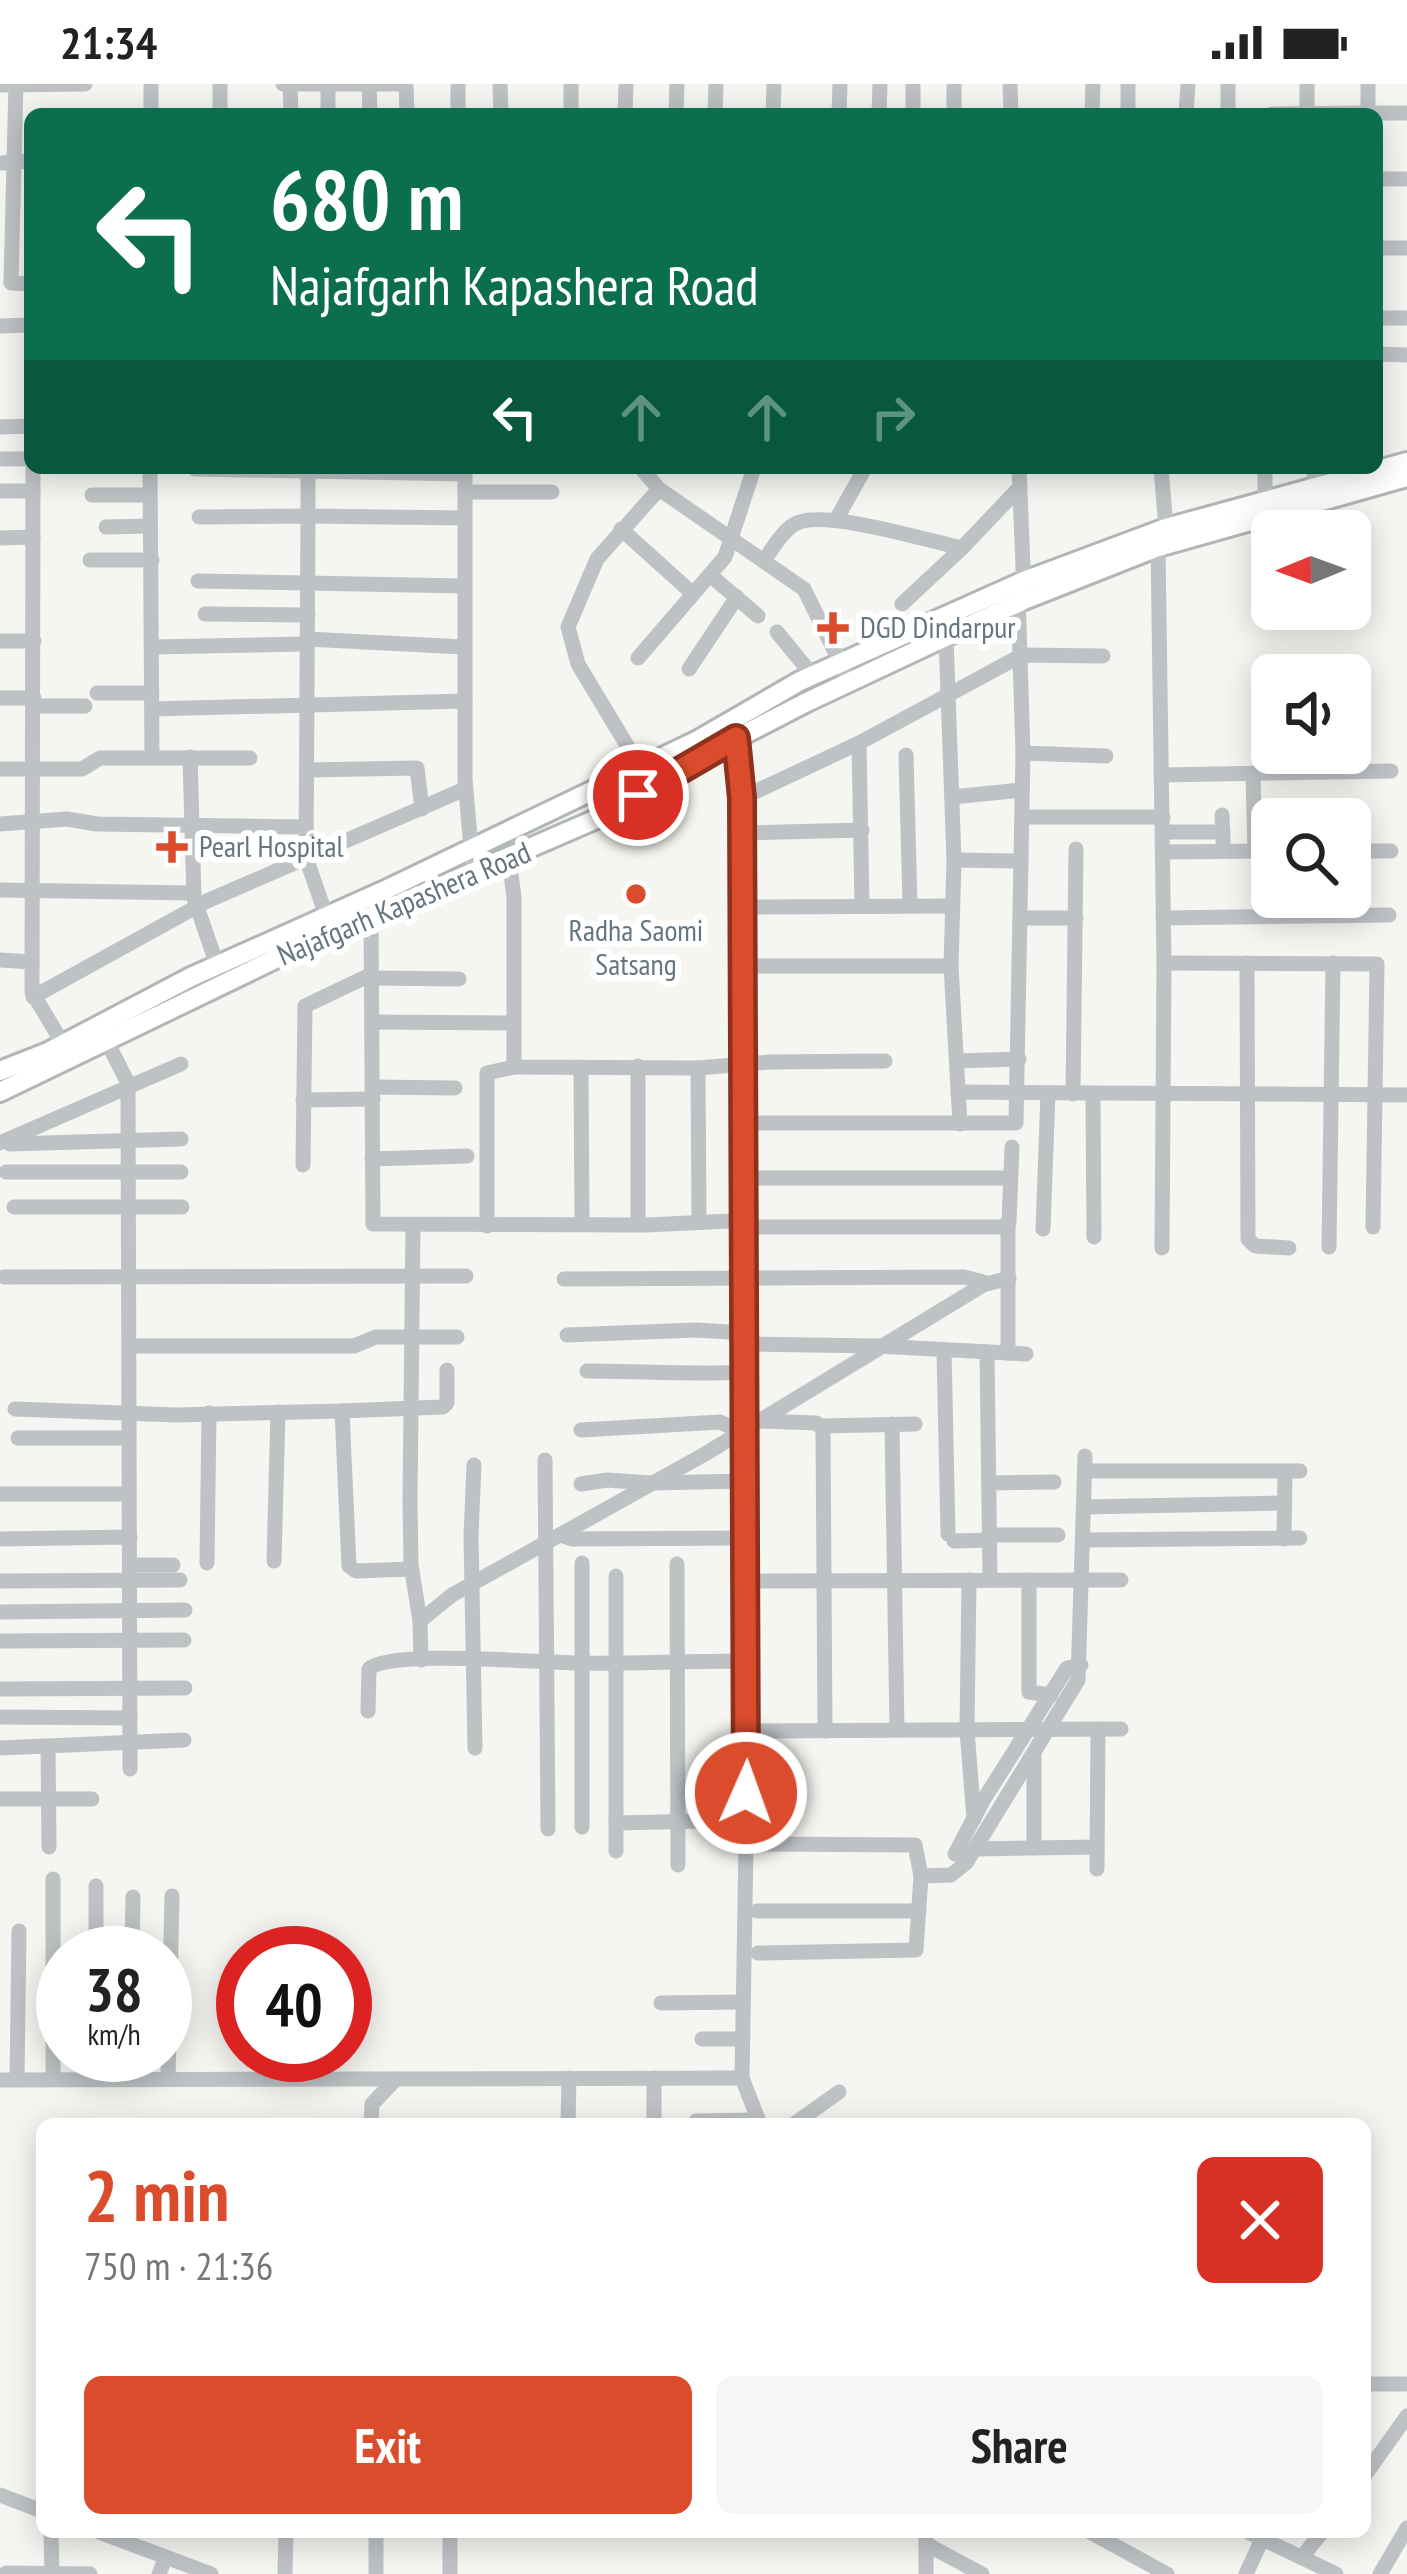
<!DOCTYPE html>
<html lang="en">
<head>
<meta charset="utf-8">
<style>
  body { margin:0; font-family:"PT Sans Narrow",sans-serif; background:#f6f6f6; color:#222; height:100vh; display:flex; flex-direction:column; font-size:45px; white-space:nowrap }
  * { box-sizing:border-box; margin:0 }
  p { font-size:39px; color:#767676 }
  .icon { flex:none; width:66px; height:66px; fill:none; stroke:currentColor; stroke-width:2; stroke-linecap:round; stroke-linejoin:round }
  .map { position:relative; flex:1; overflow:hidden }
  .details { position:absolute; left:36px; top:2034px; width:1335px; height:420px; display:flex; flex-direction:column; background:#fff; border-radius:18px; box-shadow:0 6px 30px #0003 }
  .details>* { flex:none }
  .guide { position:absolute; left:24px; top:24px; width:1359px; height:366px; border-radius:18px; box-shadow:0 6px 30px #0003; background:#0b6e4f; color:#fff; overflow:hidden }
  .needle { width:78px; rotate:269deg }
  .controls { position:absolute; left:1251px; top:426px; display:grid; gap:24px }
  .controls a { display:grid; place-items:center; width:120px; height:120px; border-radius:18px; background:#fff; box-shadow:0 6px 30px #0003; font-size:60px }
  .speed { position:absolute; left:36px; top:1842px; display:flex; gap:24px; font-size:60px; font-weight:700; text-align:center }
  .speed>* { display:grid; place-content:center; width:156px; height:156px; border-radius:50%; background:#fff; box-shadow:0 6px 30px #0003; line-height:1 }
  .speed small { font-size:30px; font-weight:400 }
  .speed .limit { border:18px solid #d22; background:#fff; color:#111 }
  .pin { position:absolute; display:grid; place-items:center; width:102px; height:102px; color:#fff; margin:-51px; border:6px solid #fff; border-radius:50%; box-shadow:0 3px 12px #0007 }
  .me { position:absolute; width:132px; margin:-66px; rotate:2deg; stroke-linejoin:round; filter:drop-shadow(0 0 9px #0008) }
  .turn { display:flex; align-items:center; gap:42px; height:252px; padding:0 48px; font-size:54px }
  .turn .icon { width:156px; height:156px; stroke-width:2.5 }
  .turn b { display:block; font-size:84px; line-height:102px }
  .lanes { display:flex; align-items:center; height:114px; padding:0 48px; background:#0003; justify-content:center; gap:60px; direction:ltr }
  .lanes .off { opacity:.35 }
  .round { display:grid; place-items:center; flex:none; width:126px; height:126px; border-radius:18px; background:#f6f6f6 }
  .overview { display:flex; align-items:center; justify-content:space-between; height:204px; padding:0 48px }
  h1 { font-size:72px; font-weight:600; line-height:90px; color:#da4c2c }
  .primary-button { display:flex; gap:24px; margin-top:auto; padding:24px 48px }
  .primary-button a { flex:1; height:138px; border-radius:18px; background:#da4c2c; color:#fff; font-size:48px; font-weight:600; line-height:138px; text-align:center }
  .primary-button a+a { background:#f6f6f6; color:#222 }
  .status { display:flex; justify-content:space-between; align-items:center; height:84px; padding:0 60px; background:#fff; direction:ltr }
  .status svg { height:33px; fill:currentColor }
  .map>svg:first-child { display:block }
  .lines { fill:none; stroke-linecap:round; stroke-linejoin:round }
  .major-casing { stroke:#b1b6b9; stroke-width:24 }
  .minor { stroke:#bec2c5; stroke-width:15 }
  .major { stroke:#fff; stroke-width:18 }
  .route-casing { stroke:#8e311d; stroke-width:30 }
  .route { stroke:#da4c2c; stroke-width:21 }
  .poi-dot { fill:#da4c2c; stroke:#fff; stroke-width:4.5 }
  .labels { text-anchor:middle; stroke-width:12; stroke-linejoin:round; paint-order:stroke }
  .poi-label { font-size:30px; fill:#657681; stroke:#fff; text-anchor:start }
  .street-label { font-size:30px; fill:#657681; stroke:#fff }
</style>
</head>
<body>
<div class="status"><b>21:34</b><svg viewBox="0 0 49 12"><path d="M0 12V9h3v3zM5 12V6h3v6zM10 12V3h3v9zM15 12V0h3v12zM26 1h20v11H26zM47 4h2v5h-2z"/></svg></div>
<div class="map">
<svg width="1407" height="2490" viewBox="0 0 1407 2490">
  <rect width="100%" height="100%" fill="#f5f5f1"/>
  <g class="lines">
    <defs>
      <g id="major">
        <path d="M0 987 48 968 191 893 383 807 698 656 800 597 1024 497 1166 444 1407 378"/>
        <path d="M0 1008 296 865 601 733 710 668 807 618 1024 516 1158 463 1407 393"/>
      </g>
    </defs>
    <use href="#major" class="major-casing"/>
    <g class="minor">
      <path d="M16 0 11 199 30 200"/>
      <path d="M151 0V30"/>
      <path d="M283 0H401"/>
      <path d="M290 0 291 30"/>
      <path d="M369 0 370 30"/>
      <path d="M406 0 407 30"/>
      <path d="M458 0V30"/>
      <path d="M500 0 501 30"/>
      <path d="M571 0V30"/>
      <path d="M913 0V30"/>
      <path d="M954 0V30"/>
      <path d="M1010 0 1011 30"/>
      <path d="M1128 0V30"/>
      <path d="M1228 0V30"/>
      <path d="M1368 0V30"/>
      <path d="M0 1 85 0"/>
      <path d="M1378 29H1407"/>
      <path d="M220 30V0"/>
      <path d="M328 30V0"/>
      <path d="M625 30 626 0"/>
      <path d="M676 30 677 0"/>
      <path d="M715 30 716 0"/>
      <path d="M773 30 774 0"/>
      <path d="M839 30 840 0"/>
      <path d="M879 30 880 0"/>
      <path d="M1092 30 1093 0"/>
      <path d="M1186 30 1188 0"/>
      <path d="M1272 30 1368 29"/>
      <path d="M1307 30V0"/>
      <path d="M0 79 30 77"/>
      <path d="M1377 95H1407"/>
      <path d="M1377 164H1407"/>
      <path d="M1377 234H1407"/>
      <path d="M0 242 30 241"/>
      <path d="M1377 270 1407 271"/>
      <path d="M0 343 30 342"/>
      <path d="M0 375H30"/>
      <path d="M33 384 32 908 63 960"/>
      <path d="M150 384 152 673"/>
      <path d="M308 384V432L464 434"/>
      <path d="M465 384V695L472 776"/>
      <path d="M641 384 659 405 804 505 845 588"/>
      <path d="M1019 384 1024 507"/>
      <path d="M1161 384 1166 444"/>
      <path d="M1314 384 1315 403"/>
      <path d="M195 385 465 390"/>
      <path d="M0 407H33"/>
      <path d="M465 408H552"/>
      <path d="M92 411H150"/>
      <path d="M1265 415V384"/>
      <path d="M199 433 308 432 306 774 329 840"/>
      <path d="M836 436 865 384"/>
      <path d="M106 443 150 442"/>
      <path d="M621 445 692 509"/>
      <path d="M0 454 33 453"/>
      <path d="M1158 463 1164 879 1162 1164"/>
      <path d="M765 475C773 464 783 446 795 440 822 424 928 457 962 464L1020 403"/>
      <path d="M90 476H152"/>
      <path d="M710 491 758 532"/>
      <path d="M198 497 464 502"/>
      <path d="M902 520 962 464"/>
      <path d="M205 530 308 531"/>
      <path d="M777 548 813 592"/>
      <path d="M946 554 954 776 951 882 960 1040"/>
      <path d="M307 555 464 563"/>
      <path d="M0 557H34"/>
      <path d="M153 563 307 560"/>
      <path d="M638 574 725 473 754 384"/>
      <path d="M689 585 737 513"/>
      <path d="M97 609H152"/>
      <path d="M0 614H34"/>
      <path d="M34 622H85"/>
      <path d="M152 625 465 617"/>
      <path d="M734 646 742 714 748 1647 742 1994 760 2040"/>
      <path d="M859 659 1022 571 1103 572"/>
      <path d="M1023 669 1106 672"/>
      <path d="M906 671 910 820"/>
      <path d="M190 673 194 814 217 881"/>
      <path d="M640 683 578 580 568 543 597 475 659 405"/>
      <path d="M0 685H82L100 674H250"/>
      <path d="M307 686 417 684 422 725"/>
      <path d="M1253 690 1255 767"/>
      <path d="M1161 691 1391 687"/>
      <path d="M952 713 1022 706"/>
      <path d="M742 714 859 659 862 822"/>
      <path d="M1222 731 1223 758"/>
      <path d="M1022 733H1163"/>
      <path d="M0 740 67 735 97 740 306 743"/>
      <path d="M1163 748H1223"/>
      <path d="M741 749 862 746"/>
      <path d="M1350 767H1391"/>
      <path d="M1163 768 1272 767"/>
      <path d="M509 775 514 813V983L698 984 770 978 885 977"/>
      <path d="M954 776 1021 777"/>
      <path d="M0 806 194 809"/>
      <path d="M741 823 952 822"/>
      <path d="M371 833 373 1140 646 1141 731 1137 759 1143H1001L1009 1138 1012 1063"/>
      <path d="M1021 834H1076"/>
      <path d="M1163 834 1389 831"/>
      <path d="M0 876 32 878"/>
      <path d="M1164 879 1377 880 1373 1143"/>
      <path d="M1247 879 1248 1155 1255 1162 1289 1164"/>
      <path d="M742 882H951"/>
      <path d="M373 894 459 895"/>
      <path d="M33 913 207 817 465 705"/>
      <path d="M373 938 512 939"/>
      <path d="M103 950 128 999 130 1685"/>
      <path d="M958 977 1019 975"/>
      <path d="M581 983 582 1140"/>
      <path d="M698 984 699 1138"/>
      <path d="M373 1003 455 1004"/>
      <path d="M958 1008 1407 1011"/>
      <path d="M1073 1010 1076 765"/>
      <path d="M1093 1011 1094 1153"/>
      <path d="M303 1016 373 1015"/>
      <path d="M744 1039H1016L1023 669 1018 511"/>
      <path d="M0 1059 181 980"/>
      <path d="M10 1060 181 1055"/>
      <path d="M372 1075 467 1072"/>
      <path d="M303 1081 305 922 372 890"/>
      <path d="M6 1088H181"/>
      <path d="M745 1094H1009"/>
      <path d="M14 1123H182"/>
      <path d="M638 1139V982"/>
      <path d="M413 1142 410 1416 411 1481 420 1537 421 1576"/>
      <path d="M487 1142V989L514 983"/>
      <path d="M1043 1145 1048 1009"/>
      <path d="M1329 1163 1333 879"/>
      <path d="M4 1193 466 1192"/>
      <path d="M564 1195 964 1193 987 1199"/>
      <path d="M567 1251 696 1246 746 1249"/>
      <path d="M746 1260 877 1262 1026 1270"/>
      <path d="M131 1262H354L376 1253H457"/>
      <path d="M944 1266 948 1450"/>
      <path d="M987 1268 990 1496"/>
      <path d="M1008 1269V1140"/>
      <path d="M587 1287C640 1287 692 1291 746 1288"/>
      <path d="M15 1325 176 1331 342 1327 349 1482 356 1487 411 1485"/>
      <path d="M342 1327 443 1323 447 1319V1286"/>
      <path d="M759 1337 816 1339 823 1345 825 1647"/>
      <path d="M892 1340 897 1646"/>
      <path d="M822 1342 915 1340"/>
      <path d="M581 1346 720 1338 739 1347"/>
      <path d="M18 1354H129"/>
      <path d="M545 1376 548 1745"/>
      <path d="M474 1381 471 1452 475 1664"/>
      <path d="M1085 1387H1300"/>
      <path d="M989 1399 1054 1398"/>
      <path d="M581 1400 607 1396 651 1399 746 1397"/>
      <path d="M0 1410H129"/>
      <path d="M1084 1423 1285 1419"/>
      <path d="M560 1451 572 1455 747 1454"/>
      <path d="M990 1451H1058"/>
      <path d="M0 1455 130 1453"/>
      <path d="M1284 1455 1285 1388"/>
      <path d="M1084 1456 1300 1454"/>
      <path d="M954 1457 990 1456"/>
      <path d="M274 1477 278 1328"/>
      <path d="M207 1479 209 1329"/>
      <path d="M677 1480 678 1781"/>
      <path d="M130 1481H173"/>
      <path d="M616 1492V1767"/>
      <path d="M969 1496 967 1646 974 1735"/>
      <path d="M1029 1496V1608L1051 1611"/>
      <path d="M0 1497 180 1496"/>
      <path d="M747 1497 1121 1496"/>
      <path d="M0 1528 185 1526"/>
      <path d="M420 1537 452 1511 705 1370 983 1201 1009 1194"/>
      <path d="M0 1557 184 1556"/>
      <path d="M0 1605 185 1604"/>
      <path d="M368 1627 369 1585C390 1565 541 1579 579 1579 635 1580 691 1577 746 1577"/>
      <path d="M0 1633 130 1634"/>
      <path d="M748 1647 1121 1645"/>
      <path d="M48 1663 49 1763"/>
      <path d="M0 1664 184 1656"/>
      <path d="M0 1715H92"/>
      <path d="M616 1739 745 1736"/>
      <path d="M582 1743V1479"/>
      <path d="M1034 1764V1671"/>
      <path d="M974 1765 1097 1763"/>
      <path d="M955 1770 984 1715 1067 1584 1081 1581"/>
      <path d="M1097 1785 1098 1645"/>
      <path d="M921 1792 951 1791 966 1779 1078 1596 1085 1372"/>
      <path d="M53 1795V1995"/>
      <path d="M96 1802V1869"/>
      <path d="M757 1827H919"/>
      <path d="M132 1869 133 1813"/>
      <path d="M758 1869 916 1866 921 1792 915 1761 760 1760"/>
      <path d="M661 1919 743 1918"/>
      <path d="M702 1955H743"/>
      <path d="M96 1971V1995"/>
      <path d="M131 1995V1971"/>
      <path d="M168 1995 172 1812"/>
      <path d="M0 1996 742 1994"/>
      <path d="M17 1996 19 1847"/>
      <path d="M696 2037 757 2036"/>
      <path d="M371 2040 372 2020 396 1995"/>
      <path d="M568 2040 569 1994"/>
      <path d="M654 2040V1994"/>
      <path d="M794 2040 839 2008"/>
      <path d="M1365 2300H1407"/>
      <path d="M1365 2391 1407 2332"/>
      <path d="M0 2411 42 2427"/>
      <path d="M51 2448 52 2490"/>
      <path d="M99 2448 211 2490"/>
      <path d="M450 2448V2490"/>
      <path d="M1090 2448 1167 2490"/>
      <path d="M1248 2448 1336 2490"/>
      <path d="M926 2460 982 2490"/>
      <path d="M1302 2473 1322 2448"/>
      <path d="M6 2489 90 2490"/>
      <path d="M159 2490 166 2473"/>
      <path d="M285 2490 286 2448"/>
      <path d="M376 2490V2448"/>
      <path d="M926 2490V2448"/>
      <path d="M1246 2490 1264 2451"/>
      <path d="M1380 2490 1407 2444"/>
    </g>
    <use href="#major" class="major"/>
  </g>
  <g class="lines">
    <defs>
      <path id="route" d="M638 711 736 654 742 714 746 1709"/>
    </defs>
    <use href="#route" class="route-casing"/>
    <use href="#route" class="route"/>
  </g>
  <g class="poi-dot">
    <path d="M827 526h12v12h12v12h-12v12h-12v-12h-12v-12h12z"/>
    <path d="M166 745h12v12h12v12h-12v12h-12v-12h-12v-12h12z"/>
    <circle cx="636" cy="810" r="12"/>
  </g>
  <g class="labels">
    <g class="poi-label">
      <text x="860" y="554">DGD Dindarpur</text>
      <text x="199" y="773">Pearl Hospital</text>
      <text x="636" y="857" text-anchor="middle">Radha Saomi<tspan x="636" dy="34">Satsang</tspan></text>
    </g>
    <g class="street-label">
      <text transform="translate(404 820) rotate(-23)" y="10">Najafgarh Kapashera Road</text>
    </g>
  </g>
</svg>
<div class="controls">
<a><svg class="needle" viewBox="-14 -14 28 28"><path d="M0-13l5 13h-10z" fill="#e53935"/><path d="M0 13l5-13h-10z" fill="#767676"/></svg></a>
<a><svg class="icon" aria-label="sound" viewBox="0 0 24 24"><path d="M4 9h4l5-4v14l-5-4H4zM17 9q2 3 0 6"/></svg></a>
<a><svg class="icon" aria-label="search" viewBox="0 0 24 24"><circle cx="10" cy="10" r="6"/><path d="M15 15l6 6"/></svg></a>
</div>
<div class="speed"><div>38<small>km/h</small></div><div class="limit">40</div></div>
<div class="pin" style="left:638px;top:711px;background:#d93025"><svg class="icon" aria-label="arrive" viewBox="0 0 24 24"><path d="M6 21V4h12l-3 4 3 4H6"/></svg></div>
<svg class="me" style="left:746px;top:1709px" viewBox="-20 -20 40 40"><circle r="17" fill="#da4c2c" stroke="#fff" stroke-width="3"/><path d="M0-11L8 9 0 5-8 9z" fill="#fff"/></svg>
<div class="guide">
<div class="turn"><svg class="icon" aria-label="left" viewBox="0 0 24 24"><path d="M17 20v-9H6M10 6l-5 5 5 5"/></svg><div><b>680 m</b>Najafgarh Kapashera Road</div></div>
<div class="lanes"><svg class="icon" aria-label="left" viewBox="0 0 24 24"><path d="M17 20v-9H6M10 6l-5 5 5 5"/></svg><svg class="icon off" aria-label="ahead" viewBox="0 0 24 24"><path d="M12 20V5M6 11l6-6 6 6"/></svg><svg class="icon off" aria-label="ahead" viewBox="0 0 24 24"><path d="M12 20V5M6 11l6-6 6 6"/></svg><svg class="icon off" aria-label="right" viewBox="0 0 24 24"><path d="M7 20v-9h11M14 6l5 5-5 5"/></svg></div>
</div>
<section class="details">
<div class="overview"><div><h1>2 min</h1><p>750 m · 21:36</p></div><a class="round" style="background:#d93025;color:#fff"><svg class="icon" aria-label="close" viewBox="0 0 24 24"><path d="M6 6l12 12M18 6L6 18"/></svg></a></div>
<div class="primary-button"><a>Exit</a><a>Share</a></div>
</section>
</div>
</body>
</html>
